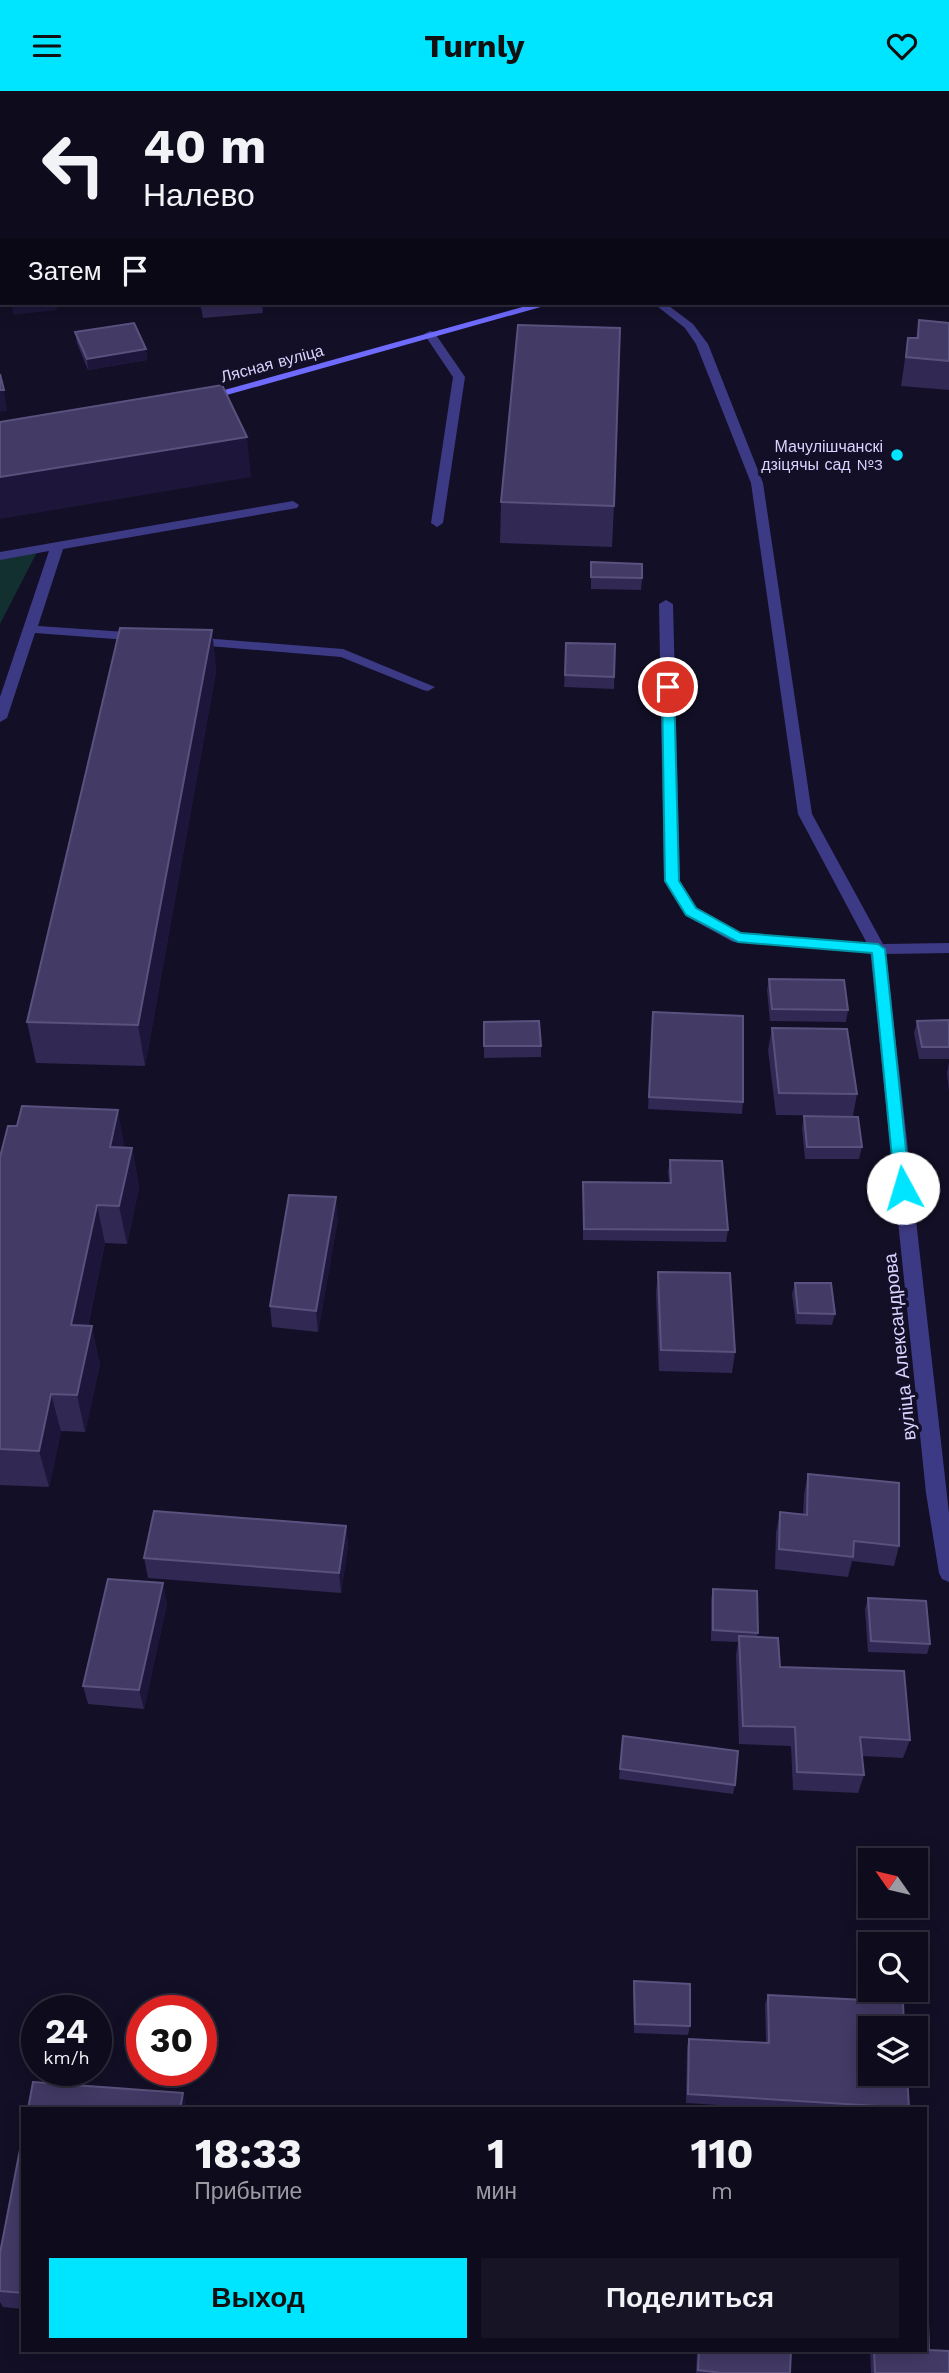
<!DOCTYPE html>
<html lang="ru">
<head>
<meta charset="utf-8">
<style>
  body { margin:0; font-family:"Work Sans",sans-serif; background:#171425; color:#f1f3f6; height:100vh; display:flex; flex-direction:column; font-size:26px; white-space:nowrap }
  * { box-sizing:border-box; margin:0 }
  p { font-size:23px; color:#9b9ba3 }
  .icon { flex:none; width:38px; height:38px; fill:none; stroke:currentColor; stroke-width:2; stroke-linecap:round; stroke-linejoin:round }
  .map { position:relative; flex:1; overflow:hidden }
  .side { position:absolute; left:21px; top:2016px; width:906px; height:245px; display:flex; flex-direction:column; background:#0e0b1c; border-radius:0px; box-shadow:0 4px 18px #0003,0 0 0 2px #2e2b3b }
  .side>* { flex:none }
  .banner { position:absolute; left:0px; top:0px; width:950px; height:214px; box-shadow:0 4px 18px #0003,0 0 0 2px #2e2b3b; background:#0e0b1c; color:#f1f3f6; overflow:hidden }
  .needle { width:46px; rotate:304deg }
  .tools { position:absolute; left:858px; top:1757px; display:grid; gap:14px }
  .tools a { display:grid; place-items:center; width:70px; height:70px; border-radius:0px; background:#0e0b1c; box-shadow:0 4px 18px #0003,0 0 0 2px #2e2b3b; font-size:35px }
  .speed { position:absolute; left:21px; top:1904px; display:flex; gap:14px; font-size:35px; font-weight:700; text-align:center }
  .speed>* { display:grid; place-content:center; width:91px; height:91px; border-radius:50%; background:#0e0b1c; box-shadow:0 4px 18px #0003,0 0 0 2px #2e2b3b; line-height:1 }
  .speed small { font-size:18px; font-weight:400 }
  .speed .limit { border:10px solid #d22; background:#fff; color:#111 }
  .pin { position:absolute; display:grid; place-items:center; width:60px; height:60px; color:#fff; margin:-30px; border:4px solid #fff; border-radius:50%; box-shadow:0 2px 7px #0007 }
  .me { position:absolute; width:77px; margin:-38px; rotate:354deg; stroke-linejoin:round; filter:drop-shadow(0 0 5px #0008) }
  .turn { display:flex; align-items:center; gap:24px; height:147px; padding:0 28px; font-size:32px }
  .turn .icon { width:91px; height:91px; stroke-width:2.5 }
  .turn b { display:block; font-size:49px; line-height:60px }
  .then { display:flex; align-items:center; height:66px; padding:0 28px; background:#0003; gap:14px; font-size:26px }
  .eta { display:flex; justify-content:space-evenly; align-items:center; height:119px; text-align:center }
  .eta b { font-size:42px; font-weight:700; line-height:49px }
  .primary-button { display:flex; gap:14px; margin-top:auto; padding:14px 28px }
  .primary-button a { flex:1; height:80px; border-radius:0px; background:#00e5ff; color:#111; font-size:28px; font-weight:700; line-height:80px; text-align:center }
  .primary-button a+a { background:#171425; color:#f1f3f6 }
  header { display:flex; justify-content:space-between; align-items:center; height:91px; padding:0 28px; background:#00e5ff; color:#111; font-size:32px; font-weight:700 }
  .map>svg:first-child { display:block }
  .green { fill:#12302f }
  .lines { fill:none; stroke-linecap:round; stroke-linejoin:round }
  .service { fill:#3d3a85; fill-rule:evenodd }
  .minor { fill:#3d3a85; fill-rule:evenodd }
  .secondary { fill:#6f6bff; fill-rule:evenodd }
  .wall { fill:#312854 }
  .shaded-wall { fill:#1d163a }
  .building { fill:#433a66; stroke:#5a527e; stroke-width:2 }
  .route { fill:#00e5ff; stroke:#0095a6; stroke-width:2 }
  .poi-dot { fill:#00e5ff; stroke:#130f26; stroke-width:2.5 }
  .labels { text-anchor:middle; stroke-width:7; stroke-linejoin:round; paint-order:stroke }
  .far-street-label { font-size:16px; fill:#d9d4ff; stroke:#130f26 }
  .far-poi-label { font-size:16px; fill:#d9d4ff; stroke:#130f26; text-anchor:end }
  .street-label { font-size:19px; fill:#d9d4ff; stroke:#130f26 }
</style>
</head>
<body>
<header><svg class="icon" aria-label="menu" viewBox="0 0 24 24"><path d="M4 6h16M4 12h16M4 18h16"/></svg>Turnly<svg class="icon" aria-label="heart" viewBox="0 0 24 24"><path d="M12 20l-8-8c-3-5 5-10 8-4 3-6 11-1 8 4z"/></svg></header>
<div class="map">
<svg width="949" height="2282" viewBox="0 0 949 2282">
  <rect width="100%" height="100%" fill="#130f26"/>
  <path class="green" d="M38 459 0 533V465Z"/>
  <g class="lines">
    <g class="service">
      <path d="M430 240 434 241 465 286 443 432 437 436 431 432 453 286 424 243Z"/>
      <path d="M293 410 299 414 297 417 63 458 38 535 141 542 148 546 141 550 35 542 7 627 0 631V606L49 460 0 469V461Z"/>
      <path d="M666 509 673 513 680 790 696 817 741 842 878 853 884 854 886 858 884 862 733 851 686 825 664 790 659 513Z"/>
      <path d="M190 546 343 558 435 596 428 600 423 599 341 566 185 553 183 550Z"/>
    </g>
    <g class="minor">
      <path d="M30 0H43L29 2Z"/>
      <path d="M434 0H445L446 2H435Z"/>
      <path d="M2 12V19H0V13Z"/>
      <path d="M653 212H665L693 233 708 253 763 392 812 723 883 853 949 852V862L886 863 949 1422V1491L942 1488 939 1482 926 1402 870 858 798 723 751 392 696 253 685 237Z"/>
    </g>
    <g class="secondary">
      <rect x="948" y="108" width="1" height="6"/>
      <path d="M537 212H555L209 309 199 306Z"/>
    </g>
  </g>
  <g class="wall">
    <path d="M2 105V169H0V119Z"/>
    <path d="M200 212H262L263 222 203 227Z"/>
    <path d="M919 229 949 232V299L901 295 908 247H916Z"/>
    <path d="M75 241 146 258 147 269 88 279 77 252Z"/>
    <path d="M501 411 614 415 612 456 500 452Z"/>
    <path d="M591 471 642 487 641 499 591 498Z"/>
    <path d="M212 539 216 580 145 975 36 972 27 931Z"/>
    <path d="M566 552 615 553 614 598 564 596Z"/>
    <path d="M769 888 848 919 846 931 770 930 767 899Z"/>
    <path d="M653 921 743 1011 742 1023 648 1018Z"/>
    <path d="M949 929V968H919L914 942 917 930Z"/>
    <path d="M484 931 541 955V966L484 967Z"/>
    <path d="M772 937 857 1003 853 1025 776 1024 768 959Z"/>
    <path d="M949 971V1000L947 982Z"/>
    <path d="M804 1025 862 1056 859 1068H805L802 1037Z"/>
    <path d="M125 1056 132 1057 139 1096 127 1153 105 1152 88 1235 100 1273 85 1341 61 1340 49 1396 0 1394V1066Z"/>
    <path d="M670 1069 728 1139 726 1151 583 1149V1091L669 1092 668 1080Z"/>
    <path d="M338 1127 318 1241 272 1236 270 1215Z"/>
    <path d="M658 1181 735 1261 732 1282 659 1280 656 1202Z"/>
    <path d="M795 1192 835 1223 832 1234 796 1233 792 1203Z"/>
    <path d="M808 1383 899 1455 894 1475 852 1470 848 1486 775 1478 776 1442 780 1421 803 1423 804 1404Z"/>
    <path d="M346 1435 348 1455 341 1502 148 1487 144 1467Z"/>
    <path d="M713 1498 758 1542 757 1546 780 1576 910 1649 903 1667 862 1665 864 1684 858 1702 793 1699 791 1655 739 1653 736 1564 738 1551 711 1550V1508Z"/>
    <path d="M868 1507 930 1553 927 1563 868 1561 865 1518Z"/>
    <path d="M167 1512 144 1618 88 1613 83 1595Z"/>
    <path d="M623 1645 735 1694 733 1703 619 1688Z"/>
    <path d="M634 1890 690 1935 688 1944 634 1942 633 1899Z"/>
    <path d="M768 1904 909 2018H784L686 2012 687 1956 689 1948 766 1952 765 1913Z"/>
    <path d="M23 2043V2218L3 2216 0 2211V2162Z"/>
    <path d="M697 2259H791L790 2282H696Z"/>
    <path d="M870 2259H929L949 2282H871Z"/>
  </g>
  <g class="shaded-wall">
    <path d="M492 0H528L518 2H492Z"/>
    <path d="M19 212H56L57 219 13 224 12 213Z"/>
    <path d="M146 258 147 269 88 279 87 268Z"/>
    <path d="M0 299H4L7 320 0 321Z"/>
    <path d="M247 346 251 386 0 428V386Z"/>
    <path d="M212 539 216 580 145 975 138 934Z"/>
    <path d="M118 1019 125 1058 110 1056Z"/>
    <path d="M132 1057 139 1096 127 1153 119 1115Z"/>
    <path d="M336 1106 338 1127 318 1241 316 1220Z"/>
    <path d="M97 1114 105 1152 80 1272 71 1234Z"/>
    <path d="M92 1235 100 1273 85 1341 77 1304Z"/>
    <path d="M51 1303 61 1340 49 1396 39 1360Z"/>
    <path d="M346 1435 348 1455 341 1502 339 1482Z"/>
    <path d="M163 1492 167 1512 144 1618 139 1599Z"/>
    <path d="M183 2002 187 2018H180Z"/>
  </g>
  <g class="building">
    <path d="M71 0H134V2H72Z"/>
    <path d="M2 105V149H0V119Z"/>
    <path d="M919 229 949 232V270L906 266 908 247H918Z"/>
    <path d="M134 232 146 258 87 268 75 241Z"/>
    <path d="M518 234 620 237 614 415 501 411Z"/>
    <path d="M0 283 4 299H0Z"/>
    <path d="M222 294 247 346 0 386V331Z"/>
    <path d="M591 471 642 473V487L591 486Z"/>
    <path d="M120 537 212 539 138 934 27 931Z"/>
    <path d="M566 552 615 553 614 586 565 584Z"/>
    <path d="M769 888 844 889 848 919 772 918Z"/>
    <path d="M653 921 743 925V1011L649 1006Z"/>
    <path d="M949 929V956H922L917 930Z"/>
    <path d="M539 930 541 955H484V931Z"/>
    <path d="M772 937 847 938 857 1003 779 1002Z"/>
    <path d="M22 1015 118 1019 110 1056 132 1057 119 1115 97 1114 71 1234 92 1235 77 1304 51 1303 39 1360 0 1358V1066L8 1035H17Z"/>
    <path d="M804 1025 858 1026 862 1056H807Z"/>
    <path d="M670 1069 722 1070 728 1139 584 1138 583 1091 671 1092Z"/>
    <path d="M289 1104 336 1106 316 1220 270 1215Z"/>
    <path d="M658 1181 730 1182 735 1261 661 1259Z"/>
    <path d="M795 1192H831L835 1223 798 1222Z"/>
    <path d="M808 1383 899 1392V1455L854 1450 853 1466 779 1458 780 1421 807 1424Z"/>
    <path d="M154 1420 346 1435 339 1482 144 1467Z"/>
    <path d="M108 1488 163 1492 139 1599 83 1595Z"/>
    <path d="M713 1498 757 1500 758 1542 713 1539Z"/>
    <path d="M868 1507 926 1510 930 1553 871 1550Z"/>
    <path d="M739 1545 778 1547 780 1576 904 1580 910 1649 860 1646 864 1684 797 1681 795 1636 743 1635Z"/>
    <path d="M623 1645 738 1660 735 1694 620 1678Z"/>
    <path d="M634 1890 690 1893V1935L635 1933Z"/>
    <path d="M768 1904 903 1911 904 1937H870V1983H907L909 2017 688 2003 689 1948 769 1952Z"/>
    <path d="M33 1991 183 2002 180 2018H28Z"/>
    <path d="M23 2043V2202L0 2200V2162Z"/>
    <path d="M926 2231 928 2232 929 2259 949 2260V2282H875L874 2259H926Z"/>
    <path d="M699 2259H791L790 2282H722L698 2279Z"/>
  </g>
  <path class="route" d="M668 592 674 596 679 790 696 817 741 842 878 853 885 858 910 1097 908 1101 903 1103 895 1097 872 862 738 851 686 824 665 790 662 596Z"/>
  <circle class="poi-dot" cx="897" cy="364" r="7"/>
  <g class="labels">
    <g class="far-street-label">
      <text transform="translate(272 272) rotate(-15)" y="6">Лясная вуліца</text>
    </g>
    <g class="far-poi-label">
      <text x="883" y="361">Мачулішчанскі<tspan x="883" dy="18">дзіцячы сад №3</tspan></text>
    </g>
    <g class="street-label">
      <text transform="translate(899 1256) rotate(-96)" y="7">вуліца Александрова</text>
    </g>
  </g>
</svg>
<div class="tools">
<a><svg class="needle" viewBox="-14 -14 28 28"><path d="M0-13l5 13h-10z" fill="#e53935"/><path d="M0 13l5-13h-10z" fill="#9b9ba3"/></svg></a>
<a><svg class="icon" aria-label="search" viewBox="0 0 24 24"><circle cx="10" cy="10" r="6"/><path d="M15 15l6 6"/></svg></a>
<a><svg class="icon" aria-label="layers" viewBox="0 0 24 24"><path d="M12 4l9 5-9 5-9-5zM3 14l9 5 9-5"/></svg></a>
</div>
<div class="speed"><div>24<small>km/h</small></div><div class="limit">30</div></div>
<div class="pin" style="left:668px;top:596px;background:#d93025"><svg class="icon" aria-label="arrive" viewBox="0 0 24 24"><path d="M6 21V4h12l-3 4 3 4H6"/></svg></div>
<svg class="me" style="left:903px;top:1097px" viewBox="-20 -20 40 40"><circle r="19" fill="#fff"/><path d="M0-13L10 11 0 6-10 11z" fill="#00e5ff"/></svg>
<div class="banner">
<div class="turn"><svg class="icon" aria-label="left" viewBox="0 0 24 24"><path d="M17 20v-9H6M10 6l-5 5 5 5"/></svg><div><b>40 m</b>Налево</div></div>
<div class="then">Затем<svg class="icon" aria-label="arrive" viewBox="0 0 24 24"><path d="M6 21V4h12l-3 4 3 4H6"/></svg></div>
</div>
<section class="side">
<div class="eta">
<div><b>18:33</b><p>Прибытие</p></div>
<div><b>1</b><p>мин</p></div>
<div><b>110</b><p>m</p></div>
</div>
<div class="primary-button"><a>Выход</a><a>Поделиться</a></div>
</section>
</div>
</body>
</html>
